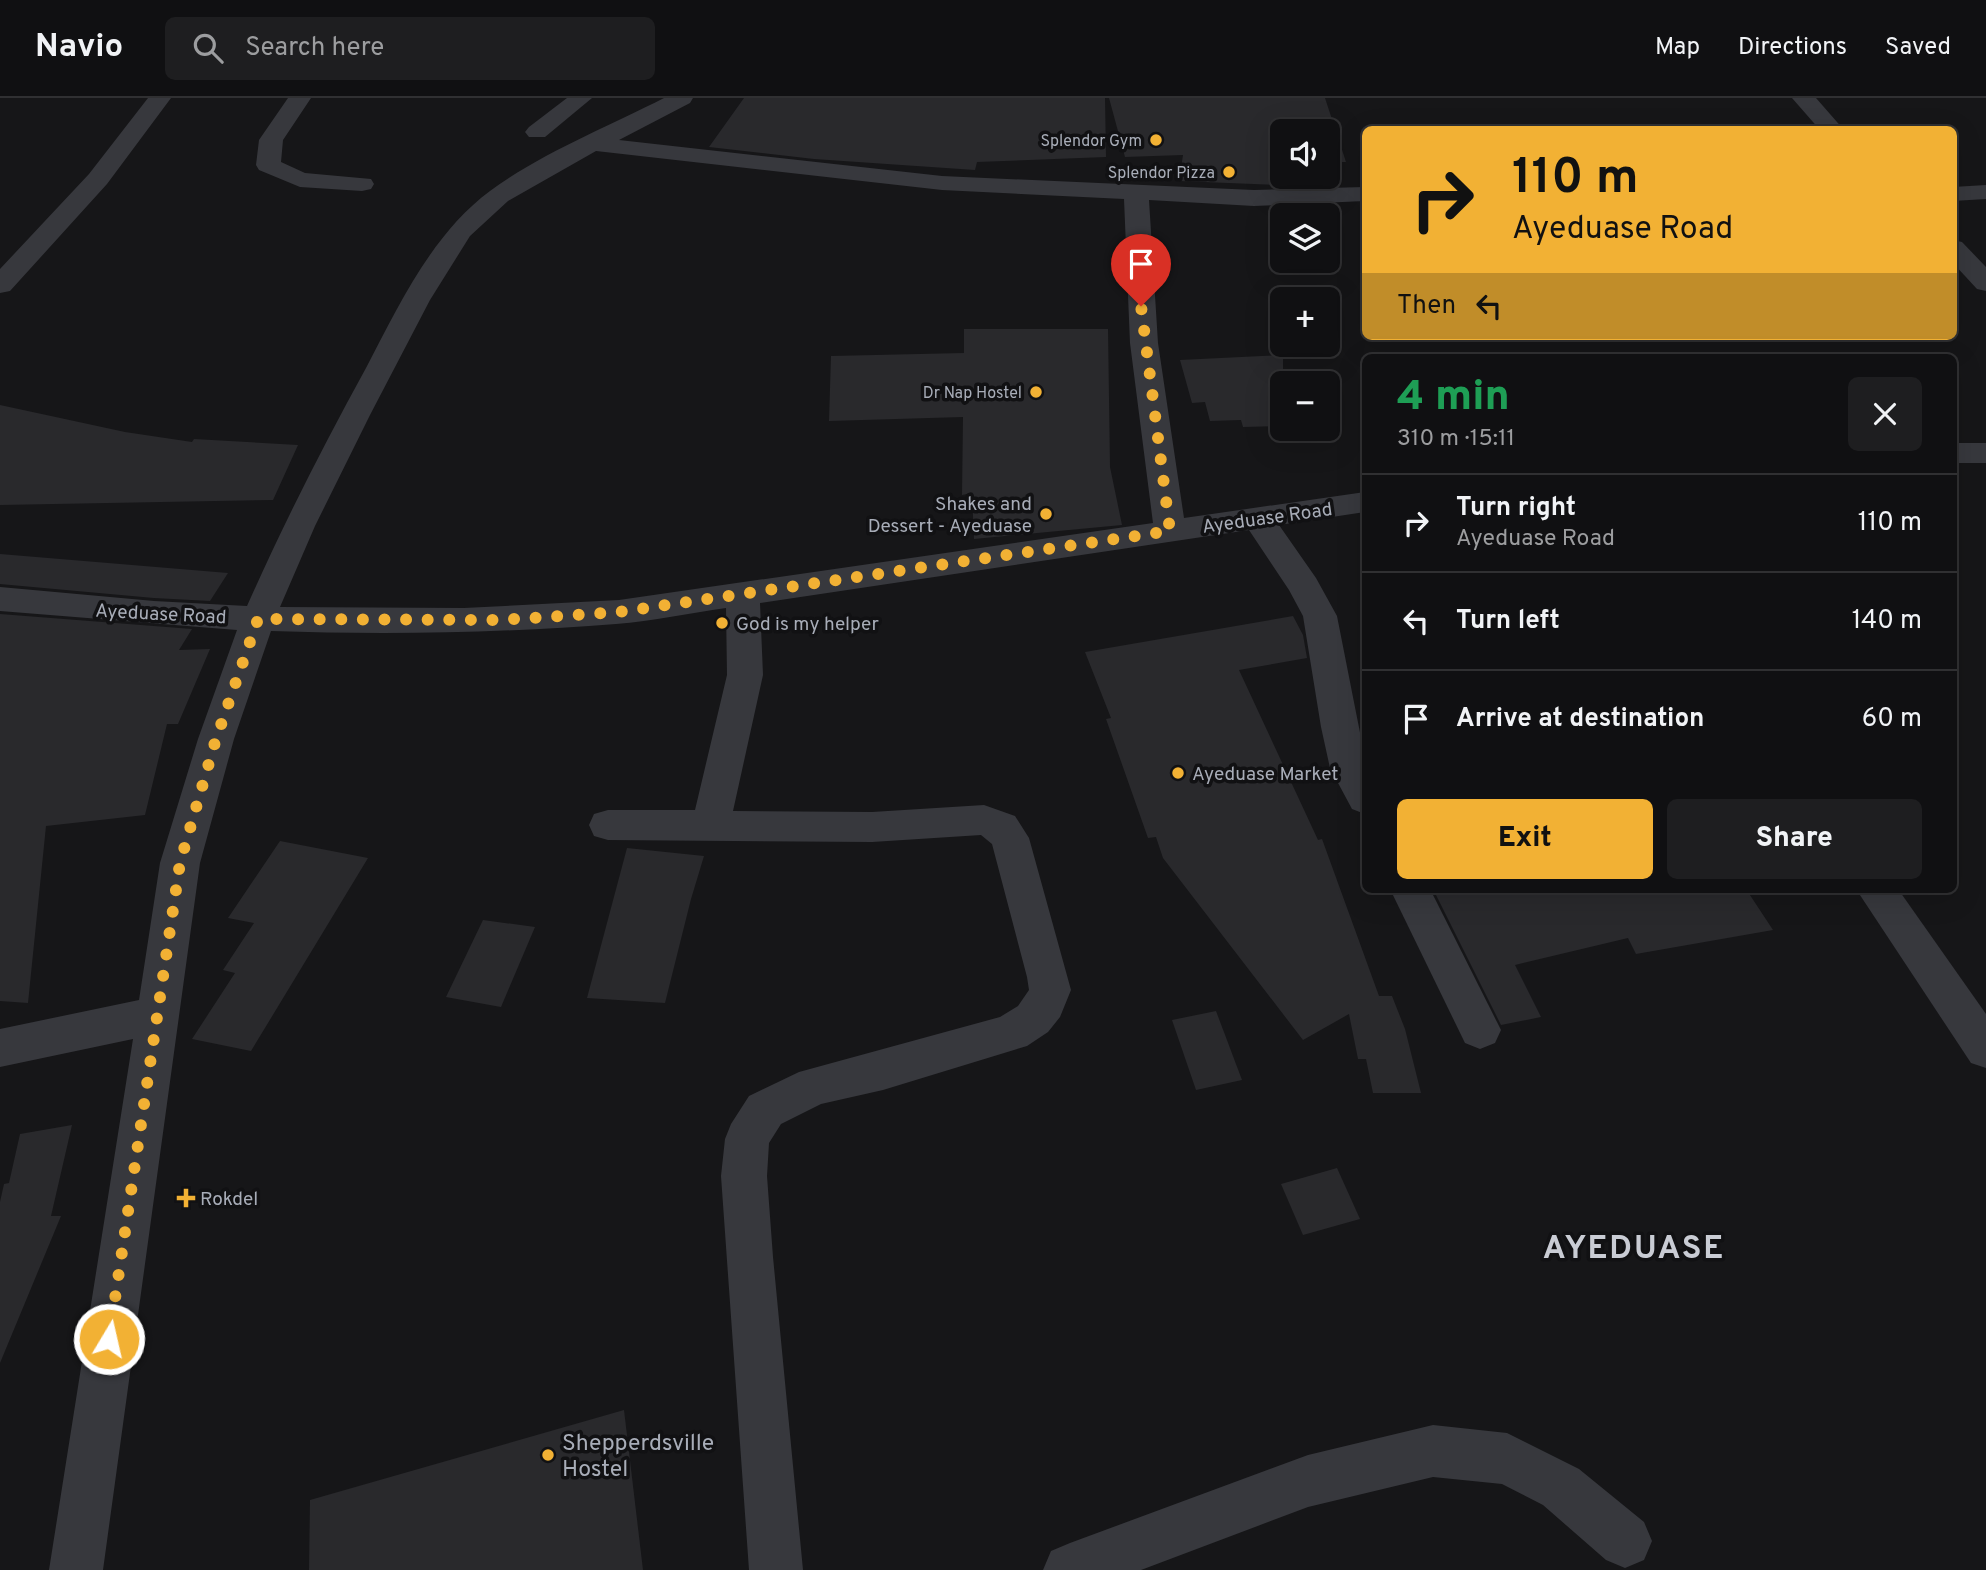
<!DOCTYPE html>
<html lang="en">
<head>
<meta charset="utf-8">
<style>
  body { margin:0; font-family:Overpass,sans-serif; background:#1e1e20; color:#f1f3f6; height:100vh; display:flex; flex-direction:column; font-size:26px; white-space:nowrap }
  * { box-sizing:border-box; margin:0 }
  p { font-size:23px; color:#9c9d9f }
  .icon { flex:none; width:38px; height:38px; fill:none; stroke:currentColor; stroke-width:2; stroke-linecap:round; stroke-linejoin:round }
  .map { position:relative; flex:1; overflow:hidden }
  .panel { position:absolute; left:1362px; top:256px; width:595px; height:539px; display:flex; flex-direction:column; background:#101012; border-radius:10px; box-shadow:0 7px 28px #0002,0 0 0 2px #303032 }
  .panel>* { flex:none }
  .top-card { position:absolute; left:1362px; top:28px; width:595px; height:214px; border-radius:10px; box-shadow:0 7px 28px #0002,0 0 0 2px #303032; background:#f2b134; color:#111; overflow:hidden }
  .tools { position:absolute; left:1270px; top:21px; display:grid; gap:14px }
  .tools a { display:grid; place-items:center; width:70px; height:70px; border-radius:10px; background:#101012; box-shadow:0 7px 28px #0002,0 0 0 2px #303032; font-size:35px }
  .pin { position:absolute; display:grid; place-items:center; width:60px; height:60px; color:#fff; margin:-72px -30px; border-radius:50% 50% 50% 0; rotate:-45deg; box-shadow:0 0 7px #0007 }
  .pin .icon { rotate:45deg }
  .me { position:absolute; width:77px; margin:-38px; rotate:9deg; stroke-linejoin:round; filter:drop-shadow(0 0 5px #0008) }
  .turn { display:flex; align-items:center; gap:24px; height:147px; padding:0 35px; font-size:32px }
  .turn .icon { width:91px; height:91px; stroke-width:2.5 }
  .turn b { display:block; font-size:49px; line-height:60px }
  .then { display:flex; align-items:center; height:66px; padding:0 35px; background:#0003; gap:14px; font-size:26px }
  .round { display:grid; place-items:center; flex:none; width:74px; height:74px; border-radius:10px; background:#1e1e20 }
  .summary { display:flex; align-items:center; justify-content:space-between; height:119px; padding:0 35px }
  h1 { font-size:42px; font-weight:800; line-height:52px; color:#1e9e55 }
  .button { display:flex; gap:14px; margin-top:auto; padding:14px 35px }
  .button a { flex:1; height:80px; border-radius:10px; background:#f2b134; color:#111; font-size:28px; font-weight:800; line-height:80px; text-align:center }
  .button a+a { background:#1e1e20; color:#f1f3f6 }
  ul { padding:0; list-style:none }
  li { display:flex; align-items:center; gap:21px; height:98px; padding:0 35px; border-top:2px solid #303032 }
  li div { flex:1 }
  li b { display:block; font-size:26px }
  li em { font-style:normal }
  header { display:flex; align-items:center; gap:42px; box-sizing:border-box; height:98px; padding:0 35px; background:#101012; border-bottom:2px solid #303032 }
  header strong { font-size:33px }
  nav { display:flex; gap:38px; margin-inline-start:auto; font-size:24px }
  .search { width:490px; height:63px; background:#1e1e20; display:flex; align-items:center; gap:18px; box-sizing:border-box; padding:0 24px; border-radius:10px; color:#9c9d9f; font-size:26px }
  .map>svg:first-child { display:block }
  .building { fill:#29292c }
  .lines { fill:none; stroke-linecap:round; stroke-linejoin:round }
  .minor { fill:#37383d; fill-rule:evenodd }
  .route { stroke:#f2b134; stroke-width:12; stroke-dasharray:0 21.6 }
  .poi-dot { fill:#f2b134; stroke:#111113; stroke-width:2.5 }
  .labels { text-anchor:middle; stroke-width:7; stroke-linejoin:round; paint-order:stroke }
  .far-poi-label { font-size:16px; fill:#a8adb8; stroke:#111113; text-anchor:end }
  .poi-label { font-size:19px; fill:#a8adb8; stroke:#111113; text-anchor:start }
  .street-label { font-size:19px; fill:#a8adb8; stroke:#111113 }
  .near-poi-label { font-size:23px; fill:#a8adb8; stroke:#111113; text-anchor:start }
  .near-district-label { font-size:32px; font-weight:bold; letter-spacing:2px; fill:#c9ccd4; stroke:#111113 }
</style>
</head>
<body>
<header>
<strong>Navio</strong>
<div class="search"><svg class="icon" aria-label="search" viewBox="0 0 24 24"><circle cx="10" cy="10" r="6"/><path d="M15 15l6 6"/></svg>Search here</div>
<nav><a>Map</a><a>Directions</a><a>Saved</a></nav>
</header>
<div class="map">
<svg width="1986" height="1472" viewBox="0 0 1986 1472">
  <rect width="100%" height="100%" fill="#161618"/>
  <g class="building">
    <path d="M744 0H1105L1106 59 977 64 975 72 814 61 709 49Z"/>
    <path d="M1109 0H1325L1346 64H1328V33H1283V65H1277L1279 87 1179 83 1183 57 1125 59Z"/>
    <path d="M964 231H1108L1110 369 1122 427 974 441 972 395 962 397 963 319 829 323 831 258 964 255Z"/>
    <path d="M1283 257V328L1243 329 1241 322 1210 323 1205 304 1192 305 1180 262Z"/>
    <path d="M0 307 125 334 192 344 194 341 298 347 273 402 0 407Z"/>
    <path d="M0 456 228 475 210 503 154 500 0 486Z"/>
    <path d="M0 516 192 531 179 552 210 551 178 626H167L145 717 46 728 28 905 0 903Z"/>
    <path d="M1293 518 1303 537 1307 560 1239 572 1318 742 1322 741 1379 898H1392L1405 931 1421 995H1373L1366 961H1358L1349 916 1303 942 1163 760 1156 739 1148 740 1106 621 1111 620 1085 554Z"/>
    <path d="M280 743 368 760 251 953 192 941 235 875 223 872 254 825 228 820Z"/>
    <path d="M627 750 704 758 691 801 665 905 587 900Z"/>
    <path d="M1433 791H1746L1773 832 1636 856 1628 840 1515 867 1541 919 1501 927Z"/>
    <path d="M483 822 535 829 501 909 446 899Z"/>
    <path d="M1216 913 1242 982 1196 992 1172 922Z"/>
    <path d="M72 1027 51 1118H61L0 1265V1104L4 1086 9 1085 20 1036Z"/>
    <path d="M1337 1070 1360 1121 1303 1137 1281 1086Z"/>
    <path d="M624 1312 643 1472H309L310 1402Z"/>
  </g>
  <g class="lines">
    <g class="minor">
      <path d="M148 0H171L107 86 10 193 0 195V171L89 76Z"/>
      <path d="M288 0H311L283 42 281 64 305 75 371 81 374 86 371 91 362 93 300 89 259 72 256 67 259 42Z"/>
      <path d="M567 0H592L545 39H529L525 34 529 29Z"/>
      <path d="M664 0H693L690 5 619 42 942 78 1254 92 1365 89V103L1254 108 1149 102 1158 245 1184 420 1365 394V414L1279 427 1316 480 1337 518 1365 660V716L1352 711 1330 670 1321 629 1303 518 1289 492 1249 432 760 505 763 577 733 713 872 714 984 707 1015 718 1029 740 1071 892 1060 919 1048 934 1027 948 883 992 821 1006 781 1026 769 1045 767 1078 773 1159 803 1472H749L721 1078 725 1041 731 1026 749 998 799 974 1000 919 1018 908 1029 892 1027 879 992 746 981 737 872 744 608 742 594 738 589 727 594 716 608 712H695L727 577 726 510C690 515 653 523 616 526 502 535 386 537 271 533L234 641 200 765 103 1472H49L133 941 0 969V931L139 902 160 765 198 641 237 532 0 513V489L154 503 247 508C283 427 323 348 366 270 399 207 432 136 490 93 540 56 609 28 664 0ZM596 53 942 92 1124 101 1130 245 1153 425 619 502 464 510 280 509 315 428 370 317 430 202 470 138 508 103Z"/>
      <path d="M1792 0H1816L1844 32H1820Z"/>
      <path d="M1986 87V101L1953 103V89Z"/>
      <path d="M1953 142 1962 144 1986 169V193L1977 191 1953 165Z"/>
      <rect x="1953" y="345" width="33" height="20"/>
      <path d="M1390 791H1430L1501 932 1495 945 1480 951 1465 945Z"/>
      <path d="M1856 791H1898L1986 916V970L1971 965Z"/>
      <path d="M1433 1327 1507 1335 1579 1371 1644 1424 1652 1443 1644 1462 1625 1470 1606 1462 1543 1407 1502 1386 1433 1379 1308 1409 1141 1472H1043L1051 1453 1070 1445 1308 1357Z"/>
    </g>
  </g>
  <g class="lines">
    <path class="route" d="M109 1241 180 765 216 641 258 521 501 522 619 514 1170 433 1141 208"/>
  </g>
  <g class="poi-dot">
    <circle cx="1156" cy="42" r="7"/>
    <circle cx="1229" cy="74" r="7"/>
    <circle cx="1036" cy="294" r="7"/>
    <circle cx="1046" cy="416" r="7"/>
    <circle cx="722" cy="525" r="7"/>
    <circle cx="1178" cy="675" r="7"/>
    <path d="M182.5 1089.5h7v7h7v7h-7v7h-7v-7h-7v-7h7z"/>
    <circle cx="548" cy="1357" r="7"/>
  </g>
  <g class="labels">
    <g class="far-poi-label">
      <text x="1142" y="48">Splendor Gym</text>
      <text x="1215" y="80">Splendor Pizza</text>
      <text x="1022" y="300">Dr Nap Hostel</text>
    </g>
    <g class="poi-label">
      <text x="1032" y="412" text-anchor="end">Shakes and<tspan x="1032" dy="22">Dessert - Ayeduase</tspan></text>
      <text x="736" y="532">God is my helper</text>
      <text x="1192" y="682">Ayeduase Market</text>
      <text x="200" y="1107">Rokdel</text>
    </g>
    <g class="street-label">
      <text transform="translate(1267 419) rotate(-8)" y="7">Ayeduase Road</text>
      <text transform="translate(161 515) rotate(3)" y="7">Ayeduase Road</text>
    </g>
    <g class="near-poi-label">
      <text x="562" y="1352">Shepperdsville<tspan x="562" dy="26">Hostel</tspan></text>
    </g>
    <g class="near-district-label">
      <text x="1634" y="1160">AYEDUASE</text>
    </g>
  </g>
</svg>
<div class="tools">
<a><svg class="icon" aria-label="sound" viewBox="0 0 24 24"><path d="M4 9h4l5-4v14l-5-4H4zM17 9q2 3 0 6"/></svg></a>
<a><svg class="icon" aria-label="layers" viewBox="0 0 24 24"><path d="M12 4l9 5-9 5-9-5zM3 14l9 5 9-5"/></svg></a>
<a>+</a>
<a>−</a>
</div>
<div class="pin" style="left:1141px;top:208px;background:#d93025"><svg class="icon" aria-label="arrive" viewBox="0 0 24 24"><path d="M6 21V4h12l-3 4 3 4H6"/></svg></div>
<svg class="me" style="left:109px;top:1241px" viewBox="-20 -20 40 40"><circle r="17" fill="#f2b134" stroke="#fff" stroke-width="3"/><path d="M0-11L8 9 0 5-8 9z" fill="#fff"/></svg>
<div class="top-card">
<div class="turn"><svg class="icon" aria-label="right" viewBox="0 0 24 24"><path d="M7 20v-9h11M14 6l5 5-5 5"/></svg><div><b>110 m</b>Ayeduase Road</div></div>
<div class="then">Then<svg class="icon" aria-label="left" viewBox="0 0 24 24"><path d="M17 20v-9H6M10 6l-5 5 5 5"/></svg></div>
</div>
<section class="panel">
<div class="summary"><div><h1>4 min</h1><p>310 m · 15:11</p></div><a class="round"><svg class="icon" aria-label="close" viewBox="0 0 24 24"><path d="M6 6l12 12M18 6L6 18"/></svg></a></div>
<ul>
<li><svg class="icon" aria-label="right" viewBox="0 0 24 24"><path d="M7 20v-9h11M14 6l5 5-5 5"/></svg><div><b>Turn right</b><p>Ayeduase Road</p></div><em>110 m</em></li>
<li><svg class="icon" aria-label="left" viewBox="0 0 24 24"><path d="M17 20v-9H6M10 6l-5 5 5 5"/></svg><div><b>Turn left</b></div><em>140 m</em></li>
<li><svg class="icon" aria-label="arrive" viewBox="0 0 24 24"><path d="M6 21V4h12l-3 4 3 4H6"/></svg><div><b>Arrive at destination</b></div><em>60 m</em></li>
</ul>
<div class="button"><a>Exit</a><a>Share</a></div>
</section>
</div>
</body>
</html>
